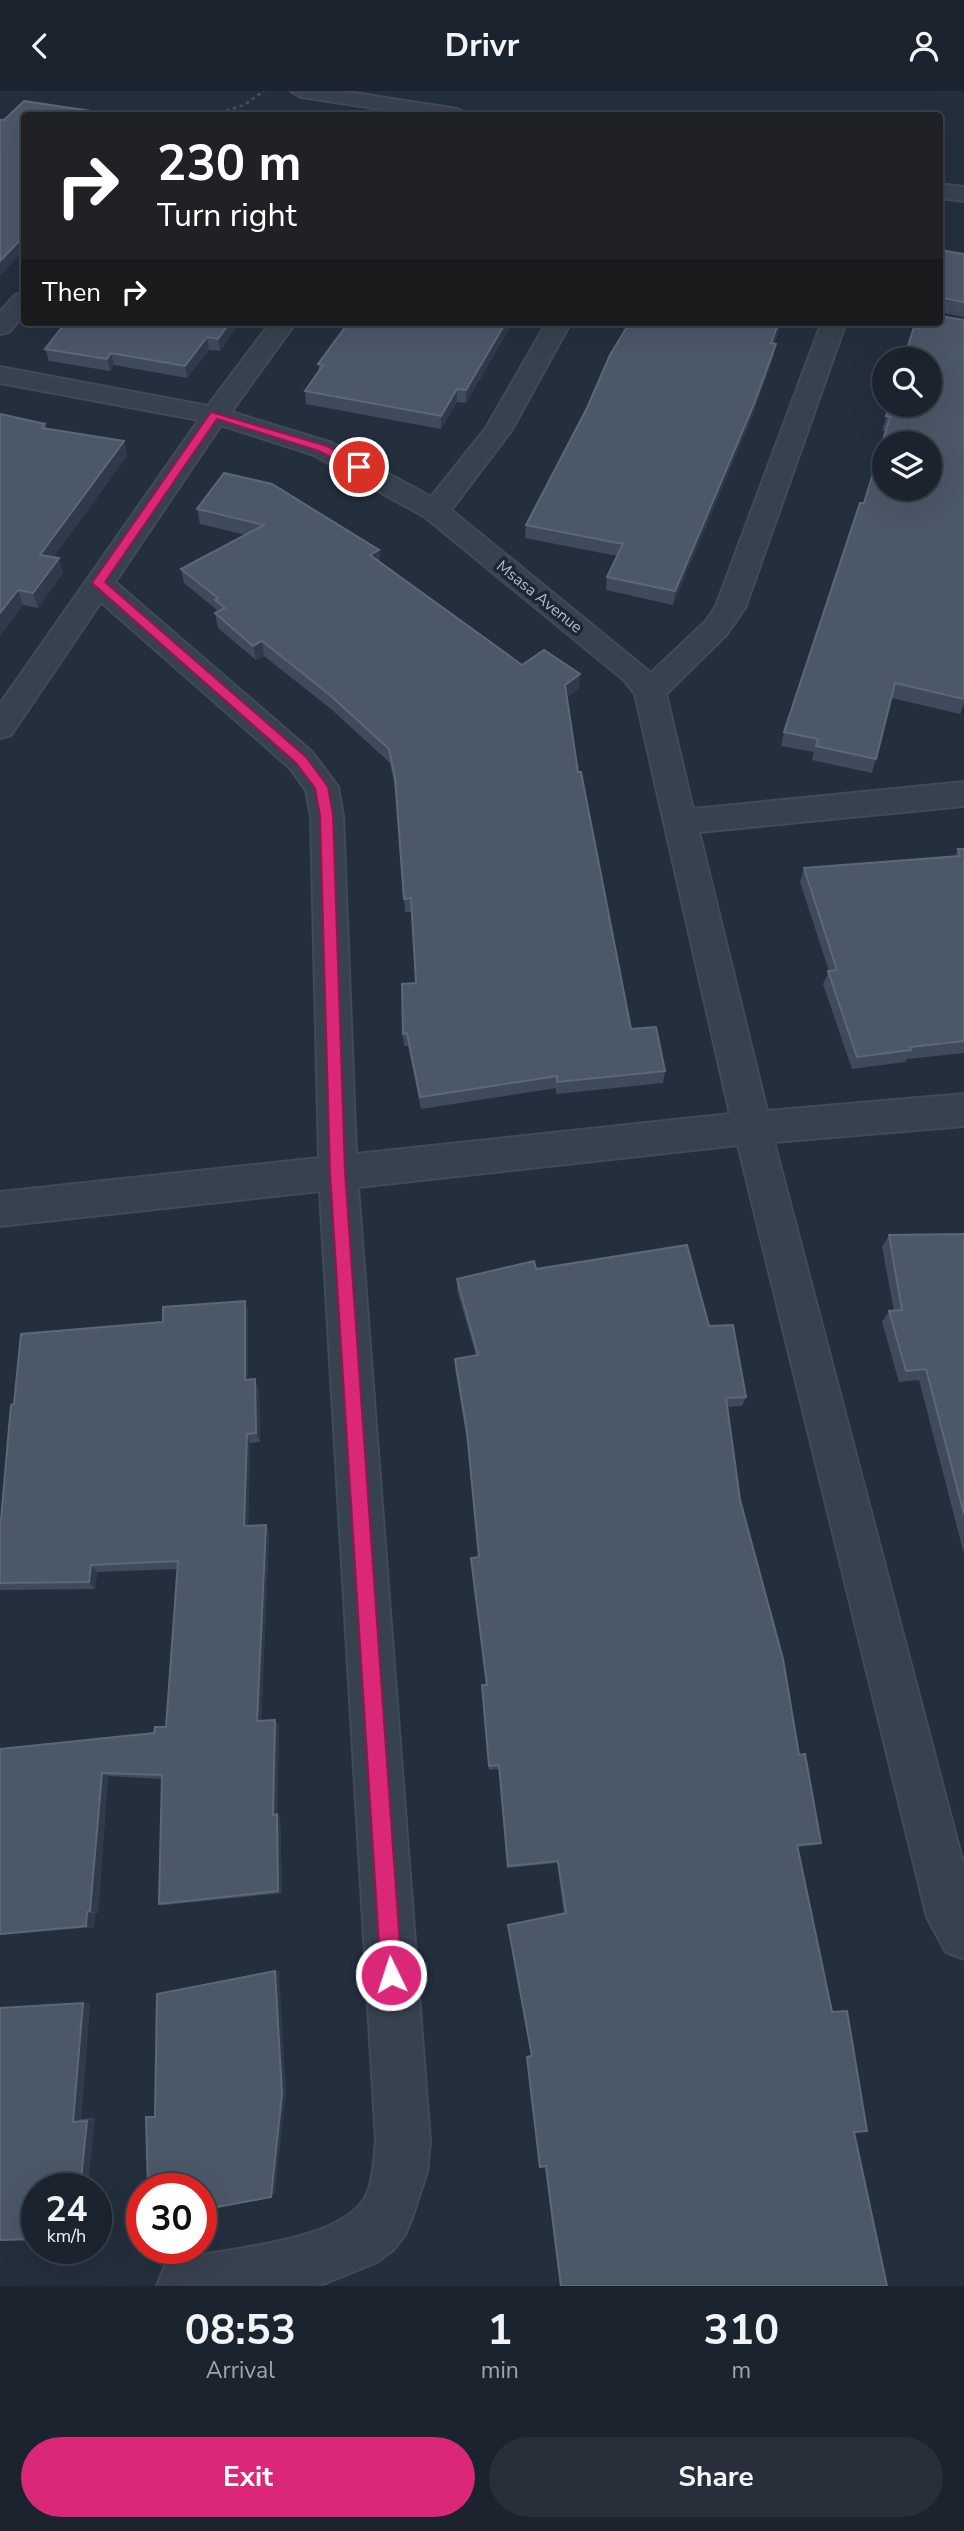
<!DOCTYPE html>
<html lang="en">
<head>
<meta charset="utf-8">
<style>
  body { margin:0; font-family:"Nunito Sans",sans-serif; background:#282f3a; color:#f1f3f6; height:100vh; display:flex; flex-direction:column; font-size:26px; white-space:nowrap }
  * { box-sizing:border-box; margin:0 }
  p { font-size:23px; color:#a0a4aa }
  .icon { flex:none; width:38px; height:38px; fill:none; stroke:currentColor; stroke-width:2; stroke-linecap:round; stroke-linejoin:round }
  .map { position:relative; height:2195px; overflow:hidden }
  .side { display:flex; flex-direction:column; background:#1b232e; flex:1 }
  .side>* { flex:none }
  .top-card { position:absolute; left:21px; top:21px; width:922px; height:214px; border-radius:7px; box-shadow:0 7px 28px #0002,0 0 0 2px #39404a; background:#202124; color:#fff; overflow:hidden }
  .buttons { position:absolute; left:872px; top:256px; display:grid; gap:14px }
  .buttons a { display:grid; place-items:center; width:70px; height:70px; border-radius:50%; background:#1b232e; box-shadow:0 7px 28px #0002,0 0 0 2px #39404a; font-size:35px }
  .speed { position:absolute; left:21px; top:2082px; display:flex; gap:14px; font-size:35px; font-weight:700; text-align:center }
  .speed>* { display:grid; place-content:center; width:91px; height:91px; border-radius:50%; background:#1b232e; box-shadow:0 7px 28px #0002,0 0 0 2px #39404a; line-height:1 }
  .speed small { font-size:18px; font-weight:400 }
  .speed .limit { border:10px solid #d22; background:#fff; color:#111 }
  .pin { position:absolute; display:grid; place-items:center; width:60px; height:60px; color:#fff; margin:-30px; border:4px solid #fff; border-radius:50%; box-shadow:0 2px 7px #0007 }
  .me { position:absolute; width:77px; margin:-38px; rotate:356deg; stroke-linejoin:round; filter:drop-shadow(0 0 5px #0008) }
  .turn { display:flex; align-items:center; gap:24px; height:147px; padding:0 21px; font-size:32px }
  .turn .icon { width:91px; height:91px; stroke-width:2.5 }
  .turn b { display:block; font-size:49px; line-height:60px }
  .then { display:flex; align-items:center; height:66px; padding:0 21px; background:#0003; gap:14px; font-size:26px }
  .eta { display:flex; justify-content:space-evenly; align-items:center; height:119px; text-align:center }
  .eta b { font-size:42px; font-weight:700; line-height:49px }
  .cta { display:flex; gap:14px; margin-top:auto; padding:14px 21px }
  .cta a { flex:1; height:80px; border-radius:42px; background:#db2777; color:#fff; font-size:28px; font-weight:700; line-height:80px; text-align:center }
  .cta a+a { background:#282f3a; color:#f1f3f6 }
  header { display:flex; justify-content:space-between; align-items:center; height:91px; padding:0 21px; background:#1b232e; font-size:32px; font-weight:700 }
  .map>svg:first-child { display:block }
  .lines { fill:none; stroke-linecap:round; stroke-linejoin:round }
  .minor-casing { stroke:#414a57; stroke-width:4 }
  .tertiary-casing { stroke:#414a57; stroke-width:4 }
  .path { stroke:#3f5557; stroke-width:2.5; stroke-dasharray:3.5 3.5; stroke-linecap:butt }
  .minor { fill:#38414e; fill-rule:evenodd }
  .tertiary { fill:#38414e; fill-rule:evenodd }
  .wall { fill:#3f4b5c }
  .shaded-wall { fill:#2f3b4b }
  .building { fill:#4b5868; stroke:#5c6777; stroke-width:2; fill-rule:evenodd }
  .route { fill:#db2777; stroke:#8e194d; stroke-width:2 }
  .labels { text-anchor:middle; stroke-width:7; stroke-linejoin:round; paint-order:stroke }
  .far-street-label { font-size:16px; fill:#b4bcc9; stroke:#1d2633 }
</style>
</head>
<body>
<header><svg class="icon" aria-label="back" viewBox="0 0 24 24"><path d="M15 5l-7 7 7 7"/></svg>Drivr<svg class="icon" aria-label="person" viewBox="0 0 24 24"><circle cx="12" cy="8" r="4"/><path d="M4 21q1-7 8-7t8 7"/></svg></header>
<div class="map">
<svg width="964" height="2195" viewBox="0 0 964 2195">
  <rect width="100%" height="100%" fill="#242f3e"/>
  <g class="lines">
    <defs>
      <g id="minor">
        <path d="M24 202V223L9 241 0 243V221L15 204Z"/>
        <path d="M271 231H296L231 321 332 352 431 406 486 337 547 231H571L511 340 451 419 651 582 706 530 716 515 822 231H846L745 517 726 544 666 603 693 718 964 691V715L699 741 767 1020 964 1003V1035L774 1051 964 1776V1868L946 1861 927 1826 738 1054 358 1096 430 2050 427 2081 413 2124 405 2144 393 2159 377 2171 318 2195H157L165 2175 185 2167C231 2157 346 2150 367 2103 374 2087 374 2067 376 2050L320 1100 0 1135V1101L319 1067 311 725 306 699 290 677 101 511 11 644 0 647V613L199 329 0 292V276L208 315ZM221 334 314 364 425 426 624 589 635 603 730 1023 356 1063 343 725 338 696 312 661 115 491Z"/>
      </g>
      <g id="tertiary">
        <path d="M291 0H342L457 18 468 24H419L301 6Z"/>
        <path d="M940 93 964 96V110L940 107Z"/>
      </g>
    </defs>
    <use href="#minor" class="minor-casing"/>
    <use href="#tertiary" class="tertiary-casing"/>
    <path class="path" d="M213 24 244 14 264 0"/>
    <use href="#minor" class="minor"/>
    <use href="#tertiary" class="tertiary"/>
  </g>
  <g class="wall">
    <path d="M940 159 964 163V226L940 221Z"/>
    <path d="M964 229V612L960 623 892 607 872 682 812 669 814 661 781 655 784 641 864 412 886 340H882L890 313 920 231Z"/>
    <path d="M66 231H240L220 260 209 259 187 287 114 274 110 280 49 270 45 258Z"/>
    <path d="M349 231H513L466 312 457 311 441 338 306 313 305 300 319 280 318 273Z"/>
    <path d="M780 231 778 243 774 253H776L773 267 752 326 673 514 606 499 607 486 617 465 525 447 526 434 587 317Z"/>
    <path d="M0 323 45 333 47 338 124 350 127 365 53 466 63 482 38 517 23 514 0 544Z"/>
    <path d="M197 418 379 459 380 471 522 574 579 598 567 606 578 681 631 938 665 980 663 992 556 1003V997L421 1018 408 955H404L403 943 416 892 412 821H405L396 701 390 672 331 618 264 565 256 569 218 537 215 522 217 521V519L184 492 181 478 246 444 200 433Z"/>
    <path d="M958 758H964V962L907 968 905 971 852 978 823 893 829 880 800 791 804 777 955 765Z"/>
    <path d="M964 1143V1463L919 1289 899 1291 882 1231 889 1220H894L882 1156 889 1144Z"/>
    <path d="M536 1178 709 1235 746 1306 742 1315 727 1316 740 1409 799 1664 821 1752 815 1754 798 1756 832 1920H847L854 2041 887 2195H560L545 2075 540 2076 539 2072 526 1965 531 1964 508 1835V1834L564 1823 557 1772 507 1777 499 1678 489 1679 482 1599 486 1594 472 1474 471 1467 479 1466 467 1349 455 1277V1268L476 1264 457 1199V1188Z"/>
    <path d="M245 1210 248 1220V1288L259 1297 260 1351 250 1352 248 1435 266 1434 269 1442 261 1630 279 1634 277 1723 280 1726 282 1802 165 1814 159 1813 162 1688 108 1685 98 1822H95L94 1836 0 1844V1658L154 1642 166 1636 178 1478 97 1481 95 1498 0 1499V1429H1L14 1313 163 1231Z"/>
    <path d="M90 1912 81 2028 95 2027 87 2098H37Z"/>
  </g>
  <g class="shaded-wall">
    <path d="M24 145V159L0 185V170Z"/>
    <path d="M230 231H240L220 260 218 248Z"/>
    <path d="M506 231H513L466 312V299Z"/>
    <path d="M780 231 778 243 768 266 771 252Z"/>
    <path d="M207 246 209 259 187 287 185 275Z"/>
    <path d="M776 253 773 267 752 326 673 514 675 500Z"/>
    <path d="M111 262 114 274 110 280 107 268Z"/>
    <path d="M457 298V311L441 338V325Z"/>
    <path d="M124 350 127 365 45 478 40 464Z"/>
    <path d="M379 459 380 474 370 464Z"/>
    <path d="M59 467 63 482 38 517 33 502Z"/>
    <path d="M18 499 23 514 0 544V522Z"/>
    <path d="M262 550 264 565 256 569 253 555Z"/>
    <path d="M580 583 579 598 564 608 565 594Z"/>
    <path d="M245 1210 248 1220V1298L245 1289Z"/>
    <path d="M255 1288 259 1297 260 1351 256 1342Z"/>
    <path d="M247 1343 250 1352 248 1443 244 1435Z"/>
    <path d="M266 1434 269 1442 261 1635 257 1630Z"/>
    <path d="M91 1474 97 1481 95 1498 89 1491Z"/>
    <path d="M275 1629 279 1634 277 1723 280 1726 282 1802 278 1800 273 1724Z"/>
    <path d="M102 1682 108 1685 98 1822 90 1820Z"/>
    <path d="M87 1821 95 1822 94 1836 86 1835Z"/>
    <path d="M275 1880H279L286 2001 275 2102 271 2106Z"/>
    <path d="M83 1912H90L81 2028 73 2031Z"/>
    <path d="M95 2027 87 2098H80L87 2030Z"/>
  </g>
  <g class="building">
    <path d="M24 10 118 24H24V145L0 170V29H4Z"/>
    <path d="M940 159 964 163V211L944 207 941 214H940Z"/>
    <path d="M940 225 964 229V608L895 592 876 668 816 655 818 648 784 641 860 412H864L890 326 886 325 890 313H929V268H904L914 236 919 237 921 231H940ZM884 352H929V397H884Z"/>
    <path d="M66 231H230L218 248 207 246 185 275 111 262 107 268 45 258Z"/>
    <path d="M349 231H506L466 299 457 298 441 325 305 300 323 274 318 273Z"/>
    <path d="M630 231H779L771 252 776 253 754 313 675 500 607 486 623 453 526 434 587 317 610 264Z"/>
    <path d="M0 323 45 333 42 337 124 350 40 464 59 467 33 502 18 499 0 522Z"/>
    <path d="M224 382 272 393 379 459 370 464 522 574 544 559 580 583 565 594 578 681H581L631 938 656 936 665 980 557 991V985L420 1006 407 942 403 943 402 893 416 892 411 807 404 808 395 687 389 658 330 604 262 550 253 555 215 522 225 517 215 509 218 507 181 478 264 434 197 418Z"/>
    <path d="M958 758H964V950L910 956 911 959 857 966 828 880 837 879 804 777 960 765Z"/>
    <path d="M964 1143V1423L926 1278 906 1280 889 1220 902 1219 889 1144Z"/>
    <path d="M687 1154 709 1235 733 1234 746 1306 726 1307 740 1409 783 1568 799 1664 805 1663 821 1752 797 1754 832 1921 847 1920 867 2040 854 2041 887 2195H561L546 2075 540 2076 527 1966 532 1965 508 1834 566 1822 558 1770 508 1775 499 1674 489 1675 482 1594H487L471 1467 479 1466 467 1341 455 1268 478 1264 457 1188 534 1170 536 1178Z"/>
    <path d="M245 1210V1289L255 1288 256 1342 247 1343 244 1435 266 1434 257 1630 275 1629 273 1724 277 1723 278 1800 159 1813 162 1684 102 1682 90 1820 87 1821 86 1835 0 1843V1658L154 1642 155 1636H166L178 1470 91 1474 89 1491 0 1492V1429H1L11 1314 14 1313 21 1243 163 1231V1216Z"/>
    <path d="M275 1880 282 2003 271 2106 201 2119V2098H148L146 2026H155L157 1903Z"/>
    <path d="M83 1912 73 2031 87 2030 80 2098H37V2148L0 2149V1917Z"/>
  </g>
  <path class="route" d="M211 321 327 355 365 376 355 379 319 360 217 328 105 491 306 666 328 696 333 724 345 1081 402 1884 399 1892 391 1895 384 1892 381 1884 330 1081 320 724 315 697 296 672 92 492Z"/>
  <g class="labels">
    <g class="far-street-label">
      <text transform="translate(540 505) rotate(39)" y="6">Msasa Avenue</text>
    </g>
  </g>
</svg>
<div class="buttons">
<a><svg class="icon" aria-label="search" viewBox="0 0 24 24"><circle cx="10" cy="10" r="6"/><path d="M15 15l6 6"/></svg></a>
<a><svg class="icon" aria-label="layers" viewBox="0 0 24 24"><path d="M12 4l9 5-9 5-9-5zM3 14l9 5 9-5"/></svg></a>
</div>
<div class="speed"><div>24<small>km/h</small></div><div class="limit">30</div></div>
<div class="pin" style="left:359px;top:376px;background:#d93025"><svg class="icon" aria-label="arrive" viewBox="0 0 24 24"><path d="M6 21V4h12l-3 4 3 4H6"/></svg></div>
<svg class="me" style="left:391px;top:1884px" viewBox="-20 -20 40 40"><circle r="17" fill="#db2777" stroke="#fff" stroke-width="3"/><path d="M0-11L8 9 0 5-8 9z" fill="#fff"/></svg>
<div class="top-card">
<div class="turn"><svg class="icon" aria-label="right" viewBox="0 0 24 24"><path d="M7 20v-9h11M14 6l5 5-5 5"/></svg><div><b>230 m</b>Turn right</div></div>
<div class="then">Then<svg class="icon" aria-label="right" viewBox="0 0 24 24"><path d="M7 20v-9h11M14 6l5 5-5 5"/></svg></div>
</div>
</div>
<section class="side">
<div class="eta">
<div><b>08:53</b><p>Arrival</p></div>
<div><b>1</b><p>min</p></div>
<div><b>310</b><p>m</p></div>
</div>
<div class="cta"><a>Exit</a><a>Share</a></div>
</section>
</body>
</html>
